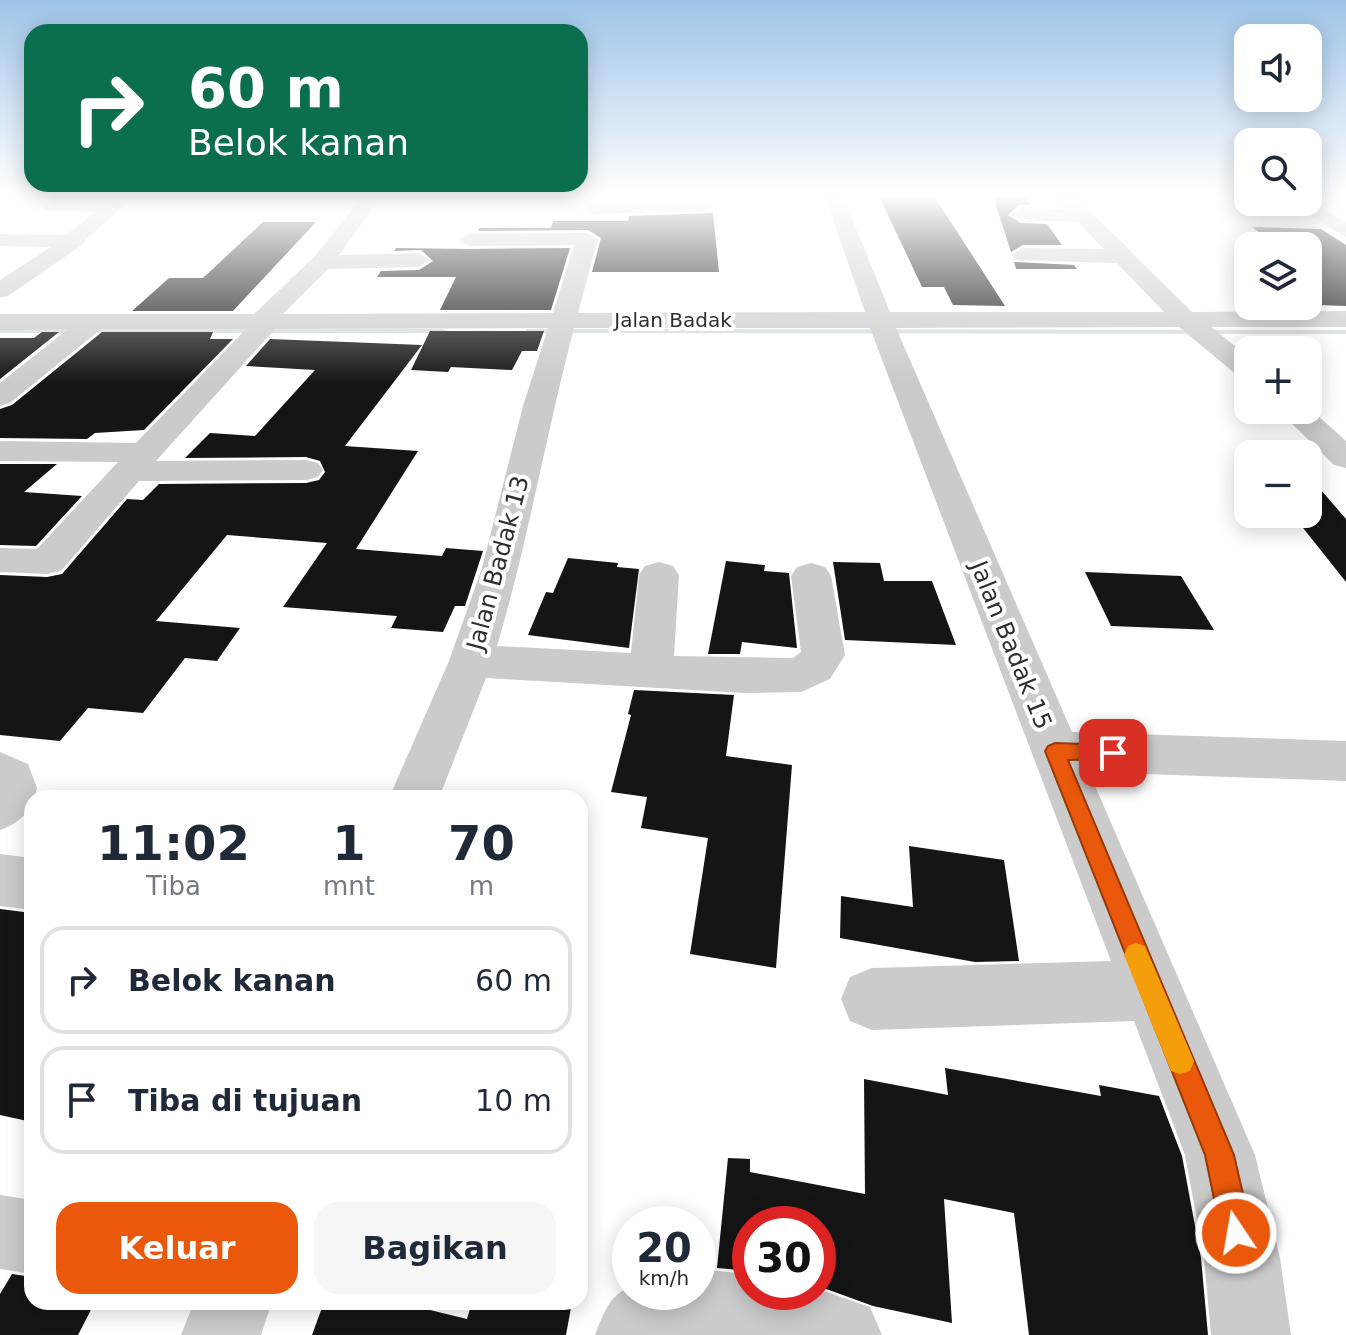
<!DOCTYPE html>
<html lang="id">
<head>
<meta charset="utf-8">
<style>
  body { margin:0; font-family:"DejaVu Sans",sans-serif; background:#f6f6f7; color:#1f2937; height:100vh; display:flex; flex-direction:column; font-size:30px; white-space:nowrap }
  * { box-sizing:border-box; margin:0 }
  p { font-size:26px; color:#747a83 }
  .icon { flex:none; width:44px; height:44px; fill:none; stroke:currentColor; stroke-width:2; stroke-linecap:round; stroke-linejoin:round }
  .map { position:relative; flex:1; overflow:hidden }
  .drawer { position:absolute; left:24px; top:790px; width:564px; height:520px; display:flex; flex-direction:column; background:#fff; border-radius:24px; box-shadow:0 4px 20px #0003 }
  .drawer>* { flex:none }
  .guide { position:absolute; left:24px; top:24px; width:564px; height:168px; border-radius:24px; box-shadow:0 4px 20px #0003; background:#0b6e4f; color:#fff; overflow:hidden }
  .fabs { position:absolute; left:1234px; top:24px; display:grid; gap:16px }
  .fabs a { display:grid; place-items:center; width:88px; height:88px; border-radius:16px; background:#fff; box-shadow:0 4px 20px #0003; font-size:40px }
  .speed { position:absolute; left:612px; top:1206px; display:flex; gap:16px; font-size:40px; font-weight:700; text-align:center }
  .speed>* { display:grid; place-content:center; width:104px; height:104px; border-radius:50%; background:#fff; box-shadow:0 4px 20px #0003; line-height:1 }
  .speed small { font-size:20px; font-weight:400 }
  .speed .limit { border:12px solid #d22; background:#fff; color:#111 }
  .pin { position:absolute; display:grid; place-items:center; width:68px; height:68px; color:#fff; margin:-34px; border-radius:16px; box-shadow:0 4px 12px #0006 }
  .me { position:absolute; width:88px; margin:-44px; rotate:348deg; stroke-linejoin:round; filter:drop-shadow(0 0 6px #0008) }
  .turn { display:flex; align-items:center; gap:28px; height:168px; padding:0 32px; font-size:36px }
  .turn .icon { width:104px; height:104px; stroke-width:2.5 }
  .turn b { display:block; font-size:56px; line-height:68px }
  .eta { display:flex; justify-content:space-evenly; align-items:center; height:136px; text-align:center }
  .eta b { font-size:48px; font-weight:600; line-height:56px }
  .primary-button { display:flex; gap:16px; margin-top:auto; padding:16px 32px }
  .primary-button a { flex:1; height:92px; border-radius:24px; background:#ea580c; color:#fff; font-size:32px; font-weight:600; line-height:92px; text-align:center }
  .primary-button a+a { background:#f6f6f7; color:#1f2937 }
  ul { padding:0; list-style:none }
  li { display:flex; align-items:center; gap:24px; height:108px; margin:0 16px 12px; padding:0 16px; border:4px solid #e0e1e3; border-radius:24px }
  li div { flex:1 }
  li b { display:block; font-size:30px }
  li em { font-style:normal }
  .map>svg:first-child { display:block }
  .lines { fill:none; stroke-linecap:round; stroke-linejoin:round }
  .stream { fill:#ccdce7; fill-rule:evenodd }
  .building { fill:#151515 }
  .minor { fill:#cbcbcb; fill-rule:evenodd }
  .route { fill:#ea580c; stroke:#983908; stroke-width:2 }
  .slow { fill:#f59e0b }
  .labels { text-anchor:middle; stroke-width:8; stroke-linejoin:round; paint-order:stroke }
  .far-street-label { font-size:20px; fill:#2e2e2e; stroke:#fff }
  .street-label { font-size:24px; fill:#2e2e2e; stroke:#fff }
</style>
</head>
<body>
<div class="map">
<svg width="1346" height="1335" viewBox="0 0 1346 1335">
  <rect width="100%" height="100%" fill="#fff"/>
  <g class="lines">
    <g class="stream">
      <path d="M0 329H443L447 331 443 333H0Z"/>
      <path d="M526 329 1346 330V334L529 333H526Z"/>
    </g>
  </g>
  <g class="building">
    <path d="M879 196H934L1005 306 953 305 944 287H922Z"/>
    <path d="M993 196H1026L1030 205H1019L1008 215 1021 223 1047 224 1062 245H1023L1011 252Z"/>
    <path d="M713 213 719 272H592L601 238 588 230 478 231 479 228H551L553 221H628L629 216Z"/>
    <path d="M263 222H316L233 311H132L169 278H203Z"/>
    <path d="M1252 227 1321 229 1346 245V306L1318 305 1308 297V246H1278Z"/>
    <path d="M396 248 470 249 570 248 551 310H440L456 277H377L381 271 419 270 433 261 421 250 394 251Z"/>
    <path d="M1014 262 1074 265 1077 269H1016Z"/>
    <path d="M430 331H544L537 351H522L512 370 451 367 448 372 411 370Z"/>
    <path d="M42 332H59L0 379V338H34Z"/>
    <path d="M102 332H213L210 339H233L144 430 95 433 87 439 0 438V409L12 405Z"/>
    <path d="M270 339 422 345 345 446 418 451 356 549 442 556 446 548 483 551 465 606H455L443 632 391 628 397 616 283 607 327 543 227 535 156 621 240 628 217 661 185 658 143 713 88 708 60 741 0 735V575L47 577 62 574 127 499 143 500 159 484 306 483 319 480 325 472 320 461 306 457 185 458 210 433 255 436 315 370 246 366Z"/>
    <path d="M0 464H57L24 492 82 496 36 546 0 545Z"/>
    <path d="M1308 475 1346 519V582L1292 514H1308Z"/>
    <path d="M568 558 618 563 617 567 639 569 629 648 528 635 546 592 553 593Z"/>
    <path d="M726 561 765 565 764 571 789 573 797 648 742 642 740 654H708Z"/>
    <path d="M833 562 880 563 884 581H932L956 645 845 640Z"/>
    <path d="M1085 572 1181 576 1214 630 1111 626Z"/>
    <path d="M634 690 734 695 726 756 792 765 776 968 690 954 708 838 641 828 647 797 611 792 631 715 628 714Z"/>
    <path d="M909 846 1004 860 1019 961 975 962 840 938 841 896 913 907Z"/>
    <path d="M0 909 32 913V1122L0 1115Z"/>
    <path d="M945 1068 1101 1096 1099 1085 1159 1096 1182 1156 1201 1258 1208 1335H1029L1014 1213 944 1199 952 1323 873 1306 818 1286V1224H750V1271L717 1268 728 1158 750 1159V1172L865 1194 864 1079 948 1095Z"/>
    <path d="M12 1274 32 1277V1302H95L78 1335H0V1294Z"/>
    <path d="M324 1302H397L467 1319 472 1302H572L566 1335H312Z"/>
  </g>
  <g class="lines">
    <g class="minor">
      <path d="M363 196H382L339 255 419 253 430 260 419 267 328 269 283 314 553 313 574 245 470 246 459 240 470 234 587 233 598 239 578 313 865 312 825 196H843L890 312H1164L1117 263 1015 260 1012 255 1023 248 1104 249 1078 222 1021 220 1011 214 1021 208 1066 209 1055 196H1075L1192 312 1346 311V327H1211L1248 356V378L1238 376 1179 327 896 328 1072 732 1346 741V781L1089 772 1255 1155 1280 1258 1291 1335H1211L1204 1258 1185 1155 1134 1021 872 1030 850 1021 841 999 850 977 872 968 1111 961 870 328H574C546 434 528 542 497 646L631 653 639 575 645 566 659 562 673 566 679 575 674 656 793 658 801 652 791 576 797 567 811 563 825 567 831 576 845 655 830 679 801 692 745 693 486 678 439 798H389L449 661 482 568 523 406 548 328 275 329 156 461 306 460 318 463 323 470 318 477 306 480 139 481 61 571 47 574 0 572V548L37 549 118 462 0 461V441L136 443 246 329H101L10 403 0 406V383L68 329 0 330V314H254L314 257Z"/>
      <path d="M53 200H114L124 206 85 240 82 245 8 296 0 298V280L51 247 0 246V234L66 235 95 212 46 210 43 206 46 202Z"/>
      <path d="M701 200 708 202 711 206 708 210 593 214 583 208 593 202Z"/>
      <path d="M1308 200 1346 222V237L1287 202Z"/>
      <path d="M1308 407 1346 441V468L1334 465 1278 410H1308Z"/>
      <path d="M0 752 28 764 37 788C32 810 22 822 0 830Z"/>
      <path d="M0 854 32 858V910L0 906Z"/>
      <path d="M0 1195 32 1200V1274L0 1269Z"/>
      <path d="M698 1269 750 1274V1292H818V1289L870 1307 882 1335H595C604 1314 608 1296 630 1287V1292H698Z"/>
      <path d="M194 1302H272L261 1335H181Z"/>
    </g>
  </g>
  <linearGradient id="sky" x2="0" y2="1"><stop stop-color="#9dc4e8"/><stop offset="0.51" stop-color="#fff"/><stop offset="1" stop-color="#fff" stop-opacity="0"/></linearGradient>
  <rect width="1346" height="383" fill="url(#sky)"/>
  <path class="route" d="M1055 743 1113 745 1120 748 1123 753 1120 759 1068 760 1234 1155 1252 1233 1247 1244 1236 1248 1226 1244 1221 1233 1205 1155 1045 751 1048 746Z"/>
  <path class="slow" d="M1136 943 1145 946 1194 1061 1190 1071 1180 1074 1171 1071 1124 955 1128 946Z"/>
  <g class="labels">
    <g class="far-street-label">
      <text x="673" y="327">Jalan Badak</text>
    </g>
    <g class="street-label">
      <text transform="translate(498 563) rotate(-75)" y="8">Jalan Badak 13</text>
      <text transform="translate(1011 645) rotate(68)" y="8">Jalan Badak 15</text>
    </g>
  </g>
</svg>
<div class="fabs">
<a><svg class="icon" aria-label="sound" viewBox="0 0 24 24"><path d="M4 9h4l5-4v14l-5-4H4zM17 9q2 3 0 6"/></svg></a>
<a><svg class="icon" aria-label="search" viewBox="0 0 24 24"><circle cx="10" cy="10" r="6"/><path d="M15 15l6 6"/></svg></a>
<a><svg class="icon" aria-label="layers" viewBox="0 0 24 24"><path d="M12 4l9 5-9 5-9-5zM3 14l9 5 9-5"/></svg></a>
<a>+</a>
<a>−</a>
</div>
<div class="speed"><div>20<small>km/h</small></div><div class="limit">30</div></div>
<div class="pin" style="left:1113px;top:753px;background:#d93025"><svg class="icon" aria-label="arrive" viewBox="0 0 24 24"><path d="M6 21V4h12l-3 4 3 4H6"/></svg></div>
<svg class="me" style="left:1236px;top:1233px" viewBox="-20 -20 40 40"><circle r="17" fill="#ea580c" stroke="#fff" stroke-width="3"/><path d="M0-11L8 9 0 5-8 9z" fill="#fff"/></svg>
<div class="guide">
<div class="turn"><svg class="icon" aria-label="right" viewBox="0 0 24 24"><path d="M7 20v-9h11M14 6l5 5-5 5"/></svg><div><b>60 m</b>Belok kanan</div></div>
</div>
<section class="drawer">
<div class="eta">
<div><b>11:02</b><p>Tiba</p></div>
<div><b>1</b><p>mnt</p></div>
<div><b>70</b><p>m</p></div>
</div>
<ul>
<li><svg class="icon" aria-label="right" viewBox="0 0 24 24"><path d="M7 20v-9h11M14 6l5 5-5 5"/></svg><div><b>Belok kanan</b></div><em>60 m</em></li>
<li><svg class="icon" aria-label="arrive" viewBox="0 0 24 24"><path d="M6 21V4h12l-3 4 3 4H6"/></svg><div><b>Tiba di tujuan</b></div><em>10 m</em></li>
</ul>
<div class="primary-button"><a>Keluar</a><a>Bagikan</a></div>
</section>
</div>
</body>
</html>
